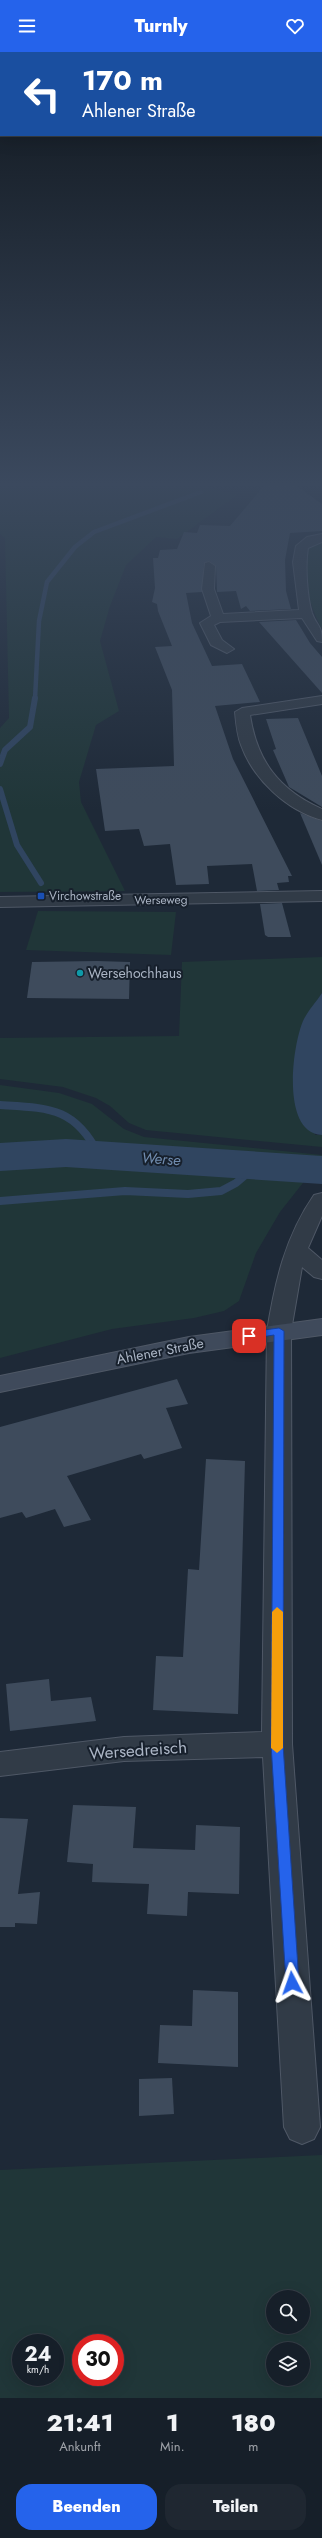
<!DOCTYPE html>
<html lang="de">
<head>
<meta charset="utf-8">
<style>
  body { margin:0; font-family:Jost,sans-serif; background:#1f2731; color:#f1f3f6; height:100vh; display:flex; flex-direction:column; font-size:15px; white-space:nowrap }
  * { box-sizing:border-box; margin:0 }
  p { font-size:13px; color:#9ea2a8 }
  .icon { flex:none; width:22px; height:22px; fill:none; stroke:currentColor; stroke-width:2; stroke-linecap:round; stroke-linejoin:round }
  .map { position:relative; height:2346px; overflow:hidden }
  .details { display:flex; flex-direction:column; background:#161f29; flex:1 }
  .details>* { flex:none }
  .hud { position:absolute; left:0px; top:0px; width:322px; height:84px; box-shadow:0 4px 16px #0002,0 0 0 1px #353d46; background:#1a4fa0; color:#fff; overflow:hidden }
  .controls { position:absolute; left:266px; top:2238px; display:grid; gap:8px }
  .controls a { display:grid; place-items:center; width:44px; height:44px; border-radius:50%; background:#161f29; box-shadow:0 4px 16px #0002,0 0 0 1px #353d46; font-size:20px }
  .speed { position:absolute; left:12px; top:2282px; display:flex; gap:8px; font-size:20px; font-weight:700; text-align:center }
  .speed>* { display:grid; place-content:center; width:52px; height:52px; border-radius:50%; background:#161f29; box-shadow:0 4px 16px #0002,0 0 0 1px #353d46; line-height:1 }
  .speed small { font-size:10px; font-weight:400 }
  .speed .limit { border:6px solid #d22; background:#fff; color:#111 }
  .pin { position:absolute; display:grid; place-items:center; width:34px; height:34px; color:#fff; margin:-17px; border-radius:8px; box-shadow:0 2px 6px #0006 }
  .me { position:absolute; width:44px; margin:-22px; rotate:356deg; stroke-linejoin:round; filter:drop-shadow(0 0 3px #0008) }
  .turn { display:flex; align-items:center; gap:14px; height:84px; padding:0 16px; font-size:18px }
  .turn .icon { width:52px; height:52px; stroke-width:2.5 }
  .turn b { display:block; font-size:28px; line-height:34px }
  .eta { display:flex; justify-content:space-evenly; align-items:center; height:68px; text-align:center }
  .eta b { font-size:24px; font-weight:800; line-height:28px }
  .primary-button { display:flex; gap:8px; margin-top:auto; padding:8px 16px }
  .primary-button a { flex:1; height:46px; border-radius:16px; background:#2563eb; color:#fff; font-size:16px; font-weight:800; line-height:46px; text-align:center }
  .primary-button a+a { background:#1f2731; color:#f1f3f6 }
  header { display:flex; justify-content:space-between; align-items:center; height:52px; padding:0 16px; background:#2563eb; color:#fff; font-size:18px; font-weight:800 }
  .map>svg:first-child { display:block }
  .green { fill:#203638; fill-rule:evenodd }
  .water { fill:#304560 }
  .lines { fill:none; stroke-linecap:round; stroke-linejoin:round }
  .stream-far2 { stroke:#304560; stroke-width:4.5 }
  .stream-far1 { stroke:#304560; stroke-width:6 }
  .stream { stroke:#304560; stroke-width:8 }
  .river { fill:#304560; fill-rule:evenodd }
  .building { fill:#3e4b5c }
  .street-casing { stroke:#4f5866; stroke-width:2 }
  .secondary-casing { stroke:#4f5866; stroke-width:2 }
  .street { fill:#313b47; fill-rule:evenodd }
  .secondary { fill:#3f4a5b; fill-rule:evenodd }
  .route { fill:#2563eb; stroke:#184099 }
  .slow { fill:#f59e0b }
  .transit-dot { fill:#1a4fb4; stroke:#17202c; stroke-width:1.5 }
  .culture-dot { fill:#0f9aa8; stroke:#17202c; stroke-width:1.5 }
  .labels { text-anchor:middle; stroke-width:4; stroke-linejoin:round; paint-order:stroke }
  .far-poi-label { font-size:12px; fill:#abb5c5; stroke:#17202c; text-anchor:start }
  .far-street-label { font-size:12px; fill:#abb5c5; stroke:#17202c }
  .poi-label { font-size:14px; fill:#abb5c5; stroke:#17202c; text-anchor:start }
  .street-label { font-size:14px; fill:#abb5c5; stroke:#17202c }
  .water-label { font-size:15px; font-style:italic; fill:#718db0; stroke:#17202c }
  .near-street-label { font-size:17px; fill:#abb5c5; stroke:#17202c }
</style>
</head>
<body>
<header><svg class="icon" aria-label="menu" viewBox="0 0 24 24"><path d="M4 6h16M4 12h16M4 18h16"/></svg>Turnly<svg class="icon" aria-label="heart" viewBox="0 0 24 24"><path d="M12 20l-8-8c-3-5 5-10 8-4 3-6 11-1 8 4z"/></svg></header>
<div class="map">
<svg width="322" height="2346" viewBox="0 0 322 2346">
  <rect width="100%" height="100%" fill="#1e2937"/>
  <g class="green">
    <path d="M0 429H189L237 443 177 487 156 485 126 513 110 554 100 589 119 659 96 673 79 730 81 750 125 839 0 840V676L9 666 5 486 0 482Z"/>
    <path d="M322 489V577C307 548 302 525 309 493Z"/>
    <path d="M38 859 176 860 171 903 26 898Z"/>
    <path d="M322 905V941L303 969 315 1083H322V1095L146 1078 129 1071 110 1054 96 1046 63 1035 0 1027V986L179 984 182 910Z"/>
    <path d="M0 1033 59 1041 92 1052 124 1077 144 1085 322 1103V1114L310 1122 280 1160 256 1201 239 1249 224 1259 194 1266 112 1277 0 1306Z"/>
    <path d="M322 2103V2346H0V2118ZM273 2245H303V2275H273ZM21 2291H55V2325H21ZM81 2291H115V2325H81ZM273 2297H303V2327H273Z"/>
  </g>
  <path class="water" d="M322 941V1083C281 1081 292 995 303 969 307 960 316 950 322 941Z"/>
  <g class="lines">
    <path class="stream-far2" d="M35 647 39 569 47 530 75 495 94 480 201 440"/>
    <g class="stream-far1">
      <path d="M0 712 5 698 30 675 35 646"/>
      <path d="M0 737 17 793 41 831"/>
    </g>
    <g class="stream">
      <path d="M0 1053C49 1056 75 1055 99 1103"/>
      <path d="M0 1149 125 1139 188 1142 221 1139 236 1131 256 1114"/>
    </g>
    <path class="river" d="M66 1087 322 1104V1132L66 1115 0 1119V1091Z"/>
  </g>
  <g class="building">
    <path d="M268 429H290L322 452V479L290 481 285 508 286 539 291 557 250 559 246 554 241 557 236 539 217 540 216 514 209 509 204 511 202 540 186 541 192 571 212 614 242 612 260 650 215 654 233 707 292 824H288L289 830 277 831 279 838 257 839 252 812 207 814 209 832 176 833 170 792 144 794 139 777 105 779 96 717 174 714 172 638 155 595 172 594 158 559 157 552 152 550 155 536 153 506H158L160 498 177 497 184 480 197 481 200 473 230 474Z"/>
    <path d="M296 568 310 591 322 605V641L259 570Z"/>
    <path d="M298 666 322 724V755L289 735 273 698 276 697 266 667Z"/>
    <path d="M300 761 322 769V813Z"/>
    <path d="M282 851 291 885H268L265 883 260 852Z"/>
    <path d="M97 909 130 910 129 947 27 946 32 910Z"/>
    <path d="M177 1327 188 1352 166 1356 182 1396 144 1407 141 1402 67 1424 91 1468 64 1475 55 1457 26 1466 22 1460 0 1466V1375Z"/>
    <path d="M206 1407 245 1409 238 1662 153 1658 156 1604 183 1605 188 1517 199 1518Z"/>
    <path d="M49 1627 51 1649 91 1645 96 1669 10 1679 6 1632Z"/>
    <path d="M73 1753 136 1755 133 1796 195 1798 196 1773 240 1775 239 1842 188 1840 187 1864 147 1862 149 1832 92 1830 93 1812 67 1810Z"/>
    <path d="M0 1766 28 1767 18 1842 40 1840 37 1872 15 1871V1875H0Z"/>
    <path d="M193 1938 238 1940V2015L158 2011 160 1973 192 1974Z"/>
    <path d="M172 2026 174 2062 139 2064V2027Z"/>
  </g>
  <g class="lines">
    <defs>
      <g id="street">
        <path d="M322 482V490L308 496C305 513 307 544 312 561 317 575 322 572 322 590L317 589 302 566 220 570 214 573 222 588 234 597 227 601 211 593 200 571 211 564 202 537 205 511 209 510 215 514 214 537 223 562 299 558 293 510 296 494 307 485Z"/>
        <path d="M322 644V652L250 663C257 709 279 738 322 757V768C287 759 253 727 241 693 237 683 236 671 235 660L242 656Z"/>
        <path d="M322 839V849L0 855V845Z"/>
        <path d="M322 1141V1164L308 1196 322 1208V1227L314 1225 302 1215 291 1279 292 1692 320 2075 314 2087 302 2092 290 2087 284 2075 263 1705 124 1709 0 1724V1700L124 1685 262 1680 267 1279C275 1230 285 1185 314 1143Z"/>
      </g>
      <path id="secondary" d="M322 1267V1283L189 1301 0 1340V1324L189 1285Z"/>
    </defs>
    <use href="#street" class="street-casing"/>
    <use href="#secondary" class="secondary-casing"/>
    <use href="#street" class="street"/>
    <use href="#secondary" class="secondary"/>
  </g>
  <linearGradient id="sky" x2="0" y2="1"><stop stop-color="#10171e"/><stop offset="0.57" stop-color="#3b495e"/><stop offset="1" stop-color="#3b495e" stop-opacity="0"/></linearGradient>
  <rect width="322" height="758" fill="url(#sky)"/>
  <path class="route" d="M279 1276 284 1279 283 1692 299 1931 297 1936 292 1938 288 1936 286 1931 271 1692 274 1283 249 1287 244 1284 249 1280Z"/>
  <path class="slow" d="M277 1555 283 1560V1696L277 1701 271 1696 272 1560Z"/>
  <rect class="transit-dot" x="37" y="840" width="8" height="8" rx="2"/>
  <circle class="culture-dot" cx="80" cy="921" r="4"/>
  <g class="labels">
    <g class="far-poi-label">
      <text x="49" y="848">Virchowstraße</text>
    </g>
    <g class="far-street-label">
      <text transform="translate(161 848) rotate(-1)" y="4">Werseweg</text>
    </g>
    <g class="poi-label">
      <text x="88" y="926">Wersehochhaus</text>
    </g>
    <g class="street-label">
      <text transform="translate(160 1299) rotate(-11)" y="5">Ahlener Straße</text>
    </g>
    <g class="water-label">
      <text transform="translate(161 1107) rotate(4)" y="5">Werse</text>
    </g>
    <g class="near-street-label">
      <text transform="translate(138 1698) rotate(-4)" y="6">Wersedreisch</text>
    </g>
  </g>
</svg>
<div class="controls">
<a><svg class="icon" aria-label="search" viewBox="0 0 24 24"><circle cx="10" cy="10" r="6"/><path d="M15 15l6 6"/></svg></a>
<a><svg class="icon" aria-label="layers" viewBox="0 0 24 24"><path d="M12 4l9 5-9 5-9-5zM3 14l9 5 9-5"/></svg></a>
</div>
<div class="speed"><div>24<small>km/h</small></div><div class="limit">30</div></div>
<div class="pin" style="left:249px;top:1284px;background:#d93025"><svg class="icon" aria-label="arrive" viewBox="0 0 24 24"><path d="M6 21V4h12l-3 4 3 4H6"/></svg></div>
<svg class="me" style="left:292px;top:1931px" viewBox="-20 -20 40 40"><path d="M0-17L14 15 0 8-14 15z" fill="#2563eb" stroke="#fff" stroke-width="4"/></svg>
<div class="hud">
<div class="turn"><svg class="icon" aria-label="left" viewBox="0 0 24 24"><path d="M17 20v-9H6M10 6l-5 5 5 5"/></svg><div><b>170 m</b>Ahlener Straße</div></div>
</div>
</div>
<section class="details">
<div class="eta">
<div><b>21:41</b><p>Ankunft</p></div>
<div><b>1</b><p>Min.</p></div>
<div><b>180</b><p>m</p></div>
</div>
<div class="primary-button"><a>Beenden</a><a>Teilen</a></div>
</section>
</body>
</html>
